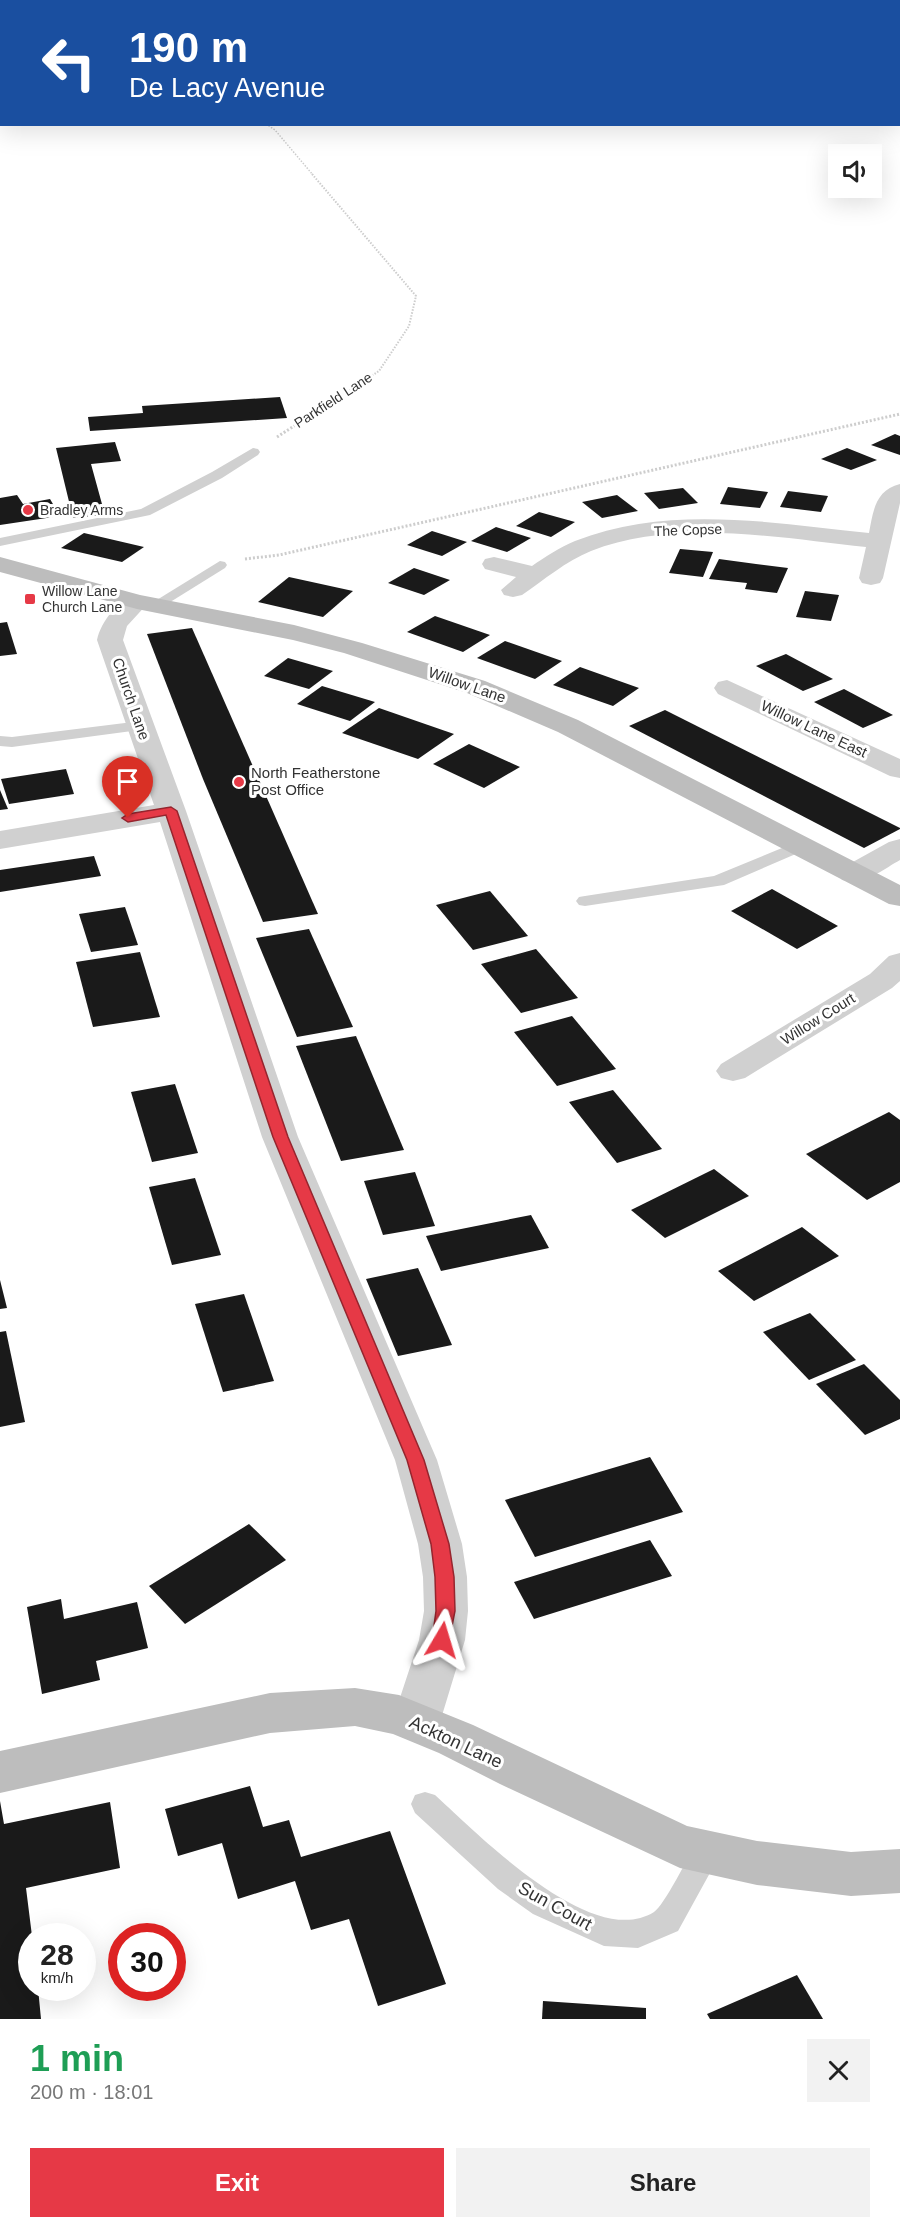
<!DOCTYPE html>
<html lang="en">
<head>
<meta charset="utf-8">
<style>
  body { margin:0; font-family:Helvetica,sans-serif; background:#f2f2f2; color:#222; height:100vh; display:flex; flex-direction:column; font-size:22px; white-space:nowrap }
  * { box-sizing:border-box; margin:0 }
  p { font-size:20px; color:#767676 }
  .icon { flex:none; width:33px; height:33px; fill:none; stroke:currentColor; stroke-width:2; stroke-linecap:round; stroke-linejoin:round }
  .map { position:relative; height:2019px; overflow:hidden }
  .drawer { display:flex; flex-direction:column; background:#fff; flex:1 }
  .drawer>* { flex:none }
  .top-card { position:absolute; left:0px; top:0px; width:900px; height:126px; box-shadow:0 6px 24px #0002; background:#1a4fa0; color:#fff; overflow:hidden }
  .tools { position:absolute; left:828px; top:144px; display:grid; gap:12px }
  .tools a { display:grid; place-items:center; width:54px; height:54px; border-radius:0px; background:#fff; box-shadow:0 6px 24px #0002; font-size:30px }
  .speed { position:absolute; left:18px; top:1923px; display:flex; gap:12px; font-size:30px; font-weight:700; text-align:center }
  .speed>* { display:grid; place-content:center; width:78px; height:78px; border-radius:50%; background:#fff; box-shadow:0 6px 24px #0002; line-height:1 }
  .speed small { font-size:15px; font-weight:400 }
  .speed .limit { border:9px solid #d22; background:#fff; color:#111 }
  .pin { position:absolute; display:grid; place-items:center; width:51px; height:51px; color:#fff; margin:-62px -26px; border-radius:50% 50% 50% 0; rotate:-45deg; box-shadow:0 0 6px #0007 }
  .pin .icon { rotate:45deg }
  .me { position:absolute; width:66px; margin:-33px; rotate:7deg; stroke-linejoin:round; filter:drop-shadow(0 0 4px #0008) }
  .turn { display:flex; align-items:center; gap:21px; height:126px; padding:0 30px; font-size:27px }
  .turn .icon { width:78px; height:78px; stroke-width:2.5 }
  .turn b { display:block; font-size:42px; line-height:51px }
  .round { display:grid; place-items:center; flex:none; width:63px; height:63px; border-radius:0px; background:#f2f2f2 }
  .head { display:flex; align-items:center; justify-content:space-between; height:102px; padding:0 30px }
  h1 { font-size:36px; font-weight:700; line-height:45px; color:#1e9e55 }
  .primary-button { display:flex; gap:12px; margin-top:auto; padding:12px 30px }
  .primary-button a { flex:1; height:69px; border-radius:0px; background:#e63946; color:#fff; font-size:24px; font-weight:700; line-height:69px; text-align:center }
  .primary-button a+a { background:#f2f2f2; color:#222 }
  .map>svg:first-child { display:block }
  .building { fill:#1a1a1a }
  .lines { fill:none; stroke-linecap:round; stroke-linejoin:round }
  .path-far2 { stroke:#cdcdcd; stroke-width:1.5; stroke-dasharray:1.5 1.5; stroke-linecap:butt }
  .path-far1 { stroke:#cdcdcd; stroke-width:2; stroke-dasharray:1.5 1.5; stroke-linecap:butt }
  .path { stroke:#cdcdcd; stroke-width:3; stroke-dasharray:2 2; stroke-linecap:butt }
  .lane { fill:#d0d0d0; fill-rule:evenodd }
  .street { fill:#d0d0d0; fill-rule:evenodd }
  .secondary { fill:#bdbdbd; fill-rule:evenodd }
  .route { fill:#e63946; stroke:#96252e; stroke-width:1.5 }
  .poi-dot { fill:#e63946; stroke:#fff; stroke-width:2 }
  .labels { text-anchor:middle; stroke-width:6; stroke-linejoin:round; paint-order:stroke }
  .far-street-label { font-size:14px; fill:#333; stroke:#fff }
  .far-poi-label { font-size:14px; fill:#333; stroke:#fff; text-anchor:start }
  .street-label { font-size:15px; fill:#333; stroke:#fff }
  .poi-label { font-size:15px; fill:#333; stroke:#fff; text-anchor:start }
  .near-street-label { font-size:18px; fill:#333; stroke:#fff }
</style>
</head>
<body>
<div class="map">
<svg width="900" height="2019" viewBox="0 0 900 2019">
  <rect width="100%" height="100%" fill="#fff"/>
  <g class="building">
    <path d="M280 397 287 418 90 431 88 417 143 413 142 406Z"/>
    <path d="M895 434 900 436V455L871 445Z"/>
    <path d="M115 442 121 461 91 464 105 515 73 518 56 448Z"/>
    <path d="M847 448 877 460 851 470 821 459Z"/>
    <path d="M728 487 768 492 760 508 720 504Z"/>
    <path d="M683 488 698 503 659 509 644 493Z"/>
    <path d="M788 491 828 496 821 512 780 507Z"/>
    <path d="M17 495 23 504 50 499 60 516 0 525V498Z"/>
    <path d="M617 495 638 511 602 518 582 502Z"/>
    <path d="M539 512 575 522 551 537 516 526Z"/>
    <path d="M496 527 531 538 507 552 471 541Z"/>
    <path d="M432 531 467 542 442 556 407 545Z"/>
    <path d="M84 533 144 547 122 562 61 548Z"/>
    <path d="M680 549 713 552 703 577 669 573Z"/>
    <path d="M719 559 756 564 788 568 777 593 745 589 747 583 709 579Z"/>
    <path d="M414 568 450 580 424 595 388 583Z"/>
    <path d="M289 577 353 591 323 617 258 602Z"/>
    <path d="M805 591 839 595 831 621 796 617Z"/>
    <path d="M435 616 490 635 463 652 407 632Z"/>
    <path d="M7 622 17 654 0 656V623Z"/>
    <path d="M192 628 263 789 318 914 263 922 203 779 147 634Z"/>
    <path d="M505 641 562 661 535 679 477 658Z"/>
    <path d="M786 654 833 679 803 691 756 666Z"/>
    <path d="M288 658 333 671 309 689 264 676Z"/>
    <path d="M580 667 639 688 613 706 553 685Z"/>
    <path d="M322 686 375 702 350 721 297 704Z"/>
    <path d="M844 689 893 715 863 728 814 702Z"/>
    <path d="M379 708 454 734 418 759 342 733Z"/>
    <path d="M665 710 900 828V829L864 848 629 726Z"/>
    <path d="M469 744 520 767 484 788 433 764Z"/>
    <path d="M66 769 74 794 9 804 1 779Z"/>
    <path d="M0 790 8 809 0 810Z"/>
    <path d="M94 856 101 876 0 892V870Z"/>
    <path d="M772 889 838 926 797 949 731 911Z"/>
    <path d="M490 891 528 936 473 950 436 905Z"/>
    <path d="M125 907 138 945 91 952 79 914Z"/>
    <path d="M309 929 353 1027 297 1037 256 938Z"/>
    <path d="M536 949 578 998 521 1013 481 964Z"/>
    <path d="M140 952 160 1017 93 1027 76 962Z"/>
    <path d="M572 1016 616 1069 557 1086 514 1032Z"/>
    <path d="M356 1036 404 1150 341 1161 296 1046Z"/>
    <path d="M175 1084 198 1153 152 1162 131 1092Z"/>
    <path d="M613 1090 662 1149 617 1163 569 1102Z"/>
    <path d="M889 1112 900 1120V1182L867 1200 806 1154Z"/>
    <path d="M714 1169 749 1196 665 1238 631 1210Z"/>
    <path d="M415 1172 435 1226 383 1235 364 1181Z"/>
    <path d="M195 1178 221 1255 172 1265 149 1187Z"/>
    <path d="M531 1215 549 1248 441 1271 426 1236Z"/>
    <path d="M802 1227 839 1256 754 1301 718 1271Z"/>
    <path d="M418 1268 452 1345 398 1356 366 1279Z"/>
    <path d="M0 1280 7 1308 0 1309Z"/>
    <path d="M244 1294 274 1381 223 1392 195 1304Z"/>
    <path d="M810 1313 856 1360 809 1380 763 1332Z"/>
    <path d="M6 1331 25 1422 0 1427V1332Z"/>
    <path d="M864 1364 900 1400V1419L865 1435 816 1384Z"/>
    <path d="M650 1457 683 1512 535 1557 505 1500Z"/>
    <path d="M249 1524 286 1560 185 1624 149 1586Z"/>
    <path d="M650 1540 672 1576 534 1619 514 1582Z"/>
    <path d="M61 1599 64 1619 137 1602 148 1648 96 1661 100 1680 42 1694 27 1607Z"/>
    <path d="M250 1786 263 1827 289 1820 301 1857 390 1831 446 1984 378 2006 349 1919 311 1930 295 1881 238 1899 222 1843 178 1856 165 1809Z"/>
    <path d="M0 1801 4 1824 110 1802 120 1868 26 1888 32 1936V1988H38L41 2019H0Z"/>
    <path d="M797 1975 823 2019H710L707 2014Z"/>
    <path d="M543 2001 646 2008V2019H542Z"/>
  </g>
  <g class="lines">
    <path class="path-far2" d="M266 124 275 130 313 175"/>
    <path class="path-far1" d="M312 174 416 296 409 326 379 371 342 395"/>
    <g class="path">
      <path d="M277 437 344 394"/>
      <path d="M245 559 279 555 900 414"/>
    </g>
    <g class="lane">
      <path d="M253 448 258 449 260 452 258 455 222 478 150 515 0 546V538L141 509 212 472Z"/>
      <path d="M220 561 225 562 227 565 225 568 159 609 154 610 147 606Z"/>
      <path d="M141 721 149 726 147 729 12 747 0 746V736L12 737Z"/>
      <path d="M799 841 805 842 808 846 805 850 724 885 585 906 579 905 576 901 579 897 585 896 714 876Z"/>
      <path d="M425 1792 435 1795C478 1834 592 1951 654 1912 664 1906 689 1855 697 1842L707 1838 717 1842 722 1851 678 1931 638 1948 604 1946 533 1914 498 1889 415 1813 411 1804 415 1795Z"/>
    </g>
    <g class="street">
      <path d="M900 484V503L883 578 880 583 871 585 862 583 859 578 866 547C781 538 673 518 591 551 566 561 544 580 522 595L513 597 504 595 501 590 516 577 485 569 482 564 485 559 494 557 532 566C545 557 560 547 575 541 668 504 773 523 869 533 873 512 875 490 900 484Z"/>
      <path d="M137 595 146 597 149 602 127 626 123 640 186 811 298 1137 437 1460 462 1544 467 1577 468 1611 465 1640 440 1722 433 1736 416 1742 399 1736 392 1722 419 1640 424 1611 423 1577 418 1544 395 1460 262 1137 160 822 0 849V831L154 805 97 640C101 621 119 599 137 595Z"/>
      <path d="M727 680 900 759V778L890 776 718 694 714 688 718 682Z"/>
      <path d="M900 839V860C882 870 864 886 842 880L838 874 842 868 889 842Z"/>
      <path d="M900 953V981L892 988 745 1078 733 1081 721 1078 716 1071 721 1064 870 974 889 956Z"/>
    </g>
    <g class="secondary">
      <path d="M0 557 140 595 294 625 362 643 485 681 578 720 900 885V906L889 904 558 732 467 693 344 653 293 640 137 609 0 572Z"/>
      <path d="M355 1688 399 1695 473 1725 687 1826 757 1841 851 1852 900 1849V1893L851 1896 757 1885 680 1868 500 1784 439 1753 393 1734 355 1726 270 1733 0 1793V1751L270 1693Z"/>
    </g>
  </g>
  <path class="route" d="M171 807 177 811 288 1137 424 1460 449 1544 454 1577 455 1611 448 1646 442 1648 435 1646 432 1640 436 1611 435 1577 431 1544 407 1460 273 1137 166 815 128 822 122 818 128 814Z"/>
  <g class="poi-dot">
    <circle cx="28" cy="510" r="6"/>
    <rect x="24" y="593" width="12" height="12" rx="3"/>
    <circle cx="239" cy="782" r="6"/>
  </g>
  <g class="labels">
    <g class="far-street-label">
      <text transform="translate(333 400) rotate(-33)" y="5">Parkfield Lane</text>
      <text transform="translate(688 530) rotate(-2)" y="5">The Copse</text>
    </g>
    <g class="far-poi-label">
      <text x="40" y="515">Bradley Arms</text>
      <text x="42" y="596">Willow Lane<tspan x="42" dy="16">Church Lane</tspan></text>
    </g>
    <g class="street-label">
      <text transform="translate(467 685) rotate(19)" y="5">Willow Lane</text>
      <text transform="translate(131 699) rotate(71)" y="5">Church Lane</text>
      <text transform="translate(814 729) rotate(25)" y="5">Willow Lane East</text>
      <text transform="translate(818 1019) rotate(-32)" y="5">Willow Court</text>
    </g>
    <g class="poi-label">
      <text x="251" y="778">North Featherstone<tspan x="251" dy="17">Post Office</tspan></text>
    </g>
    <g class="near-street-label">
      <text transform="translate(456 1742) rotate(25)" y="6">Ackton Lane</text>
      <text transform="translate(555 1906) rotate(29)" y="6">Sun Court</text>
    </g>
  </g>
</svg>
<div class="tools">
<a><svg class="icon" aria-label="sound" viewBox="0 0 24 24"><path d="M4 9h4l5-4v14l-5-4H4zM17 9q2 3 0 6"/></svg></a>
</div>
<div class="speed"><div>28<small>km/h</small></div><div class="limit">30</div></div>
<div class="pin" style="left:128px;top:818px;background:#d93025"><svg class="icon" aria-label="arrive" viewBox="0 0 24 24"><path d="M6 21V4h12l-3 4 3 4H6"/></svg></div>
<svg class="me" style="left:442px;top:1640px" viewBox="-20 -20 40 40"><path d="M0-17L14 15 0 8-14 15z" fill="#e63946" stroke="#fff" stroke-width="4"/></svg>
<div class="top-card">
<div class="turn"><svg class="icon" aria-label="left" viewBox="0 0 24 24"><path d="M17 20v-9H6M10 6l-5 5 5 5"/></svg><div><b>190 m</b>De Lacy Avenue</div></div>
</div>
</div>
<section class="drawer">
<div class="head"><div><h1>1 min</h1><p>200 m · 18:01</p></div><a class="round"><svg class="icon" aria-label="close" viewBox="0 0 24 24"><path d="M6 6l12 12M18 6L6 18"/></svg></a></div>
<div class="primary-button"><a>Exit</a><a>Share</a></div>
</section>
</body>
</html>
